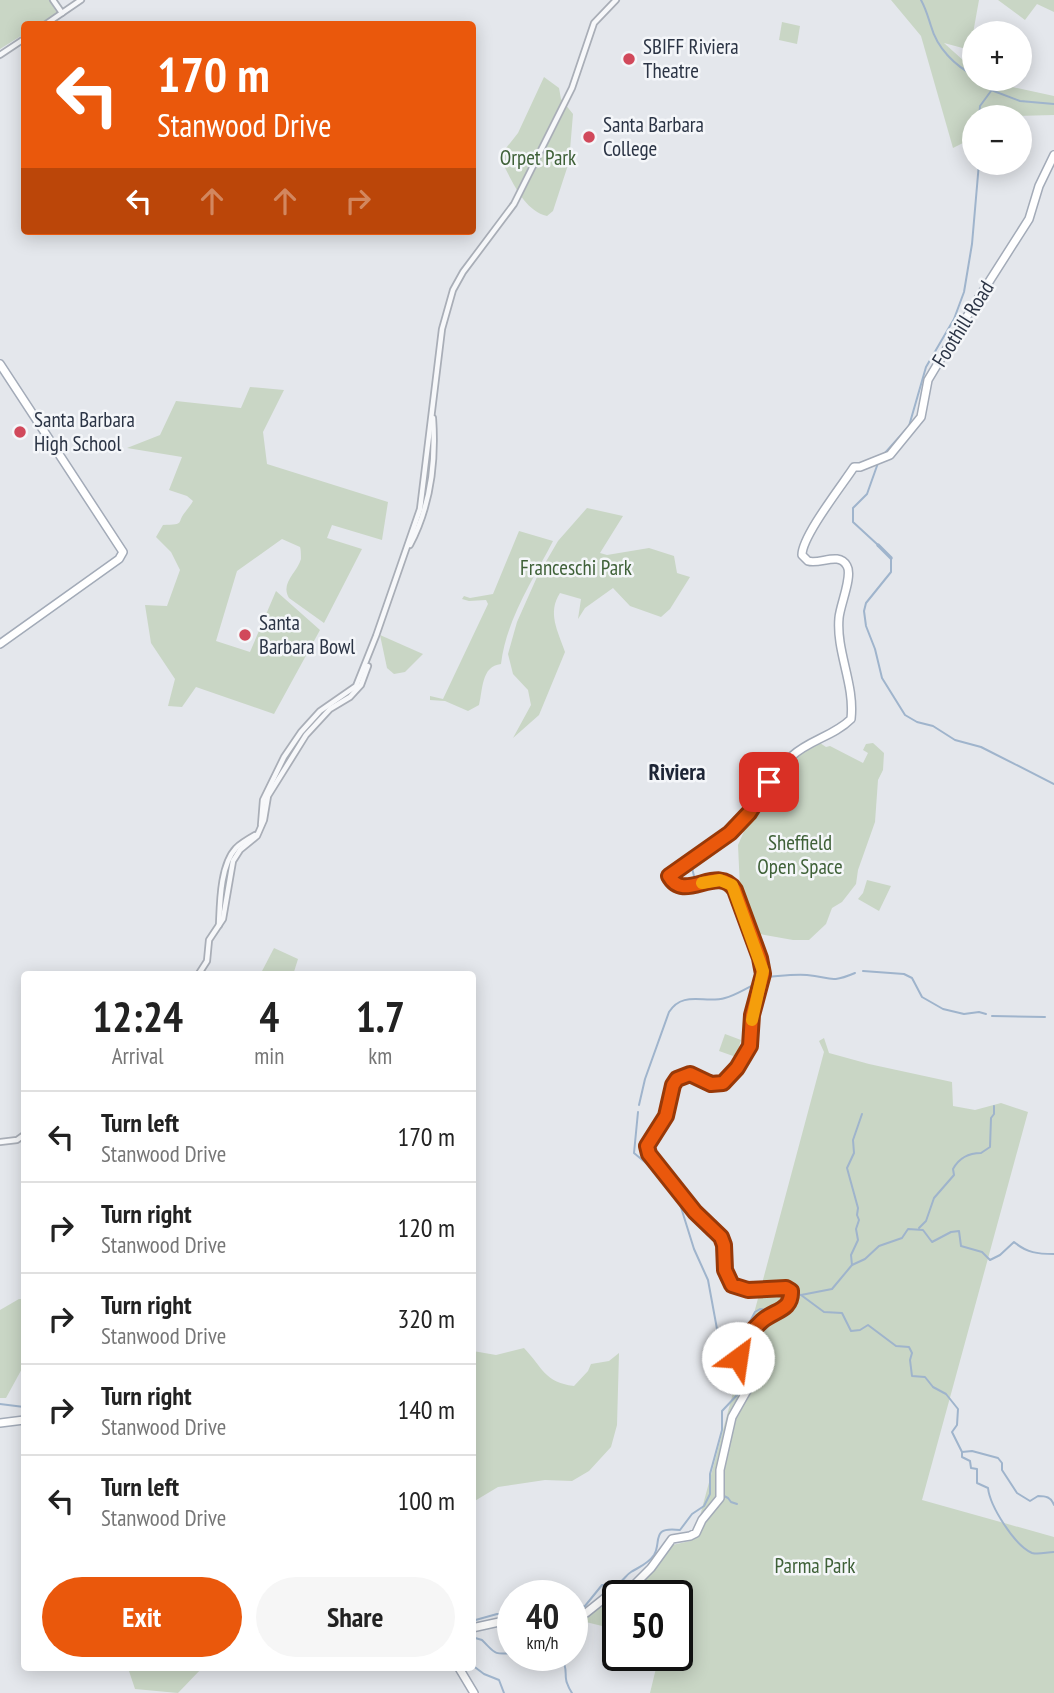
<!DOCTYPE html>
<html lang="en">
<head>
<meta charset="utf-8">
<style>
  body { margin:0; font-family:"PT Sans Narrow",sans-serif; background:#f6f6f6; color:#222; height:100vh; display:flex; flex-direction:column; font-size:26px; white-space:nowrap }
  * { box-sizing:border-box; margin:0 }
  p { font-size:23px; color:#767676 }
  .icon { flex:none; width:38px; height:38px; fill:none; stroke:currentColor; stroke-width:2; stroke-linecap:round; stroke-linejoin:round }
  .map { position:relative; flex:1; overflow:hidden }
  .details { position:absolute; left:21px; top:971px; width:455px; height:700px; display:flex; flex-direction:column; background:#fff; border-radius:7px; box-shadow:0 4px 18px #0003 }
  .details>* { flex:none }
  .guide { position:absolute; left:21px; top:21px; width:455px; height:214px; border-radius:7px; box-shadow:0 4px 18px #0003; background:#ea580c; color:#fff; overflow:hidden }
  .tools { position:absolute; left:962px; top:21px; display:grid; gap:14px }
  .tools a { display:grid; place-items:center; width:70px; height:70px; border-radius:50%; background:#fff; box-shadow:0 4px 18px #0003; font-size:35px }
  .speed { position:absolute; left:497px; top:1580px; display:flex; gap:14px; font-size:35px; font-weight:700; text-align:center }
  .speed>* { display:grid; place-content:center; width:91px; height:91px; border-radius:50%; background:#fff; box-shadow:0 4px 18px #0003; line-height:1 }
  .speed small { font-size:18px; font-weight:400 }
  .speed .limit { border:4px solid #111; border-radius:10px; background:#fff; color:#111 }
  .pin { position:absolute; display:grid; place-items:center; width:60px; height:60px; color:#fff; margin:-30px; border-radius:14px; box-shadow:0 4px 10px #0006 }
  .me { position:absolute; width:77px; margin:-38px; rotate:31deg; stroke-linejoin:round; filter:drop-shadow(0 0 5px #0008) }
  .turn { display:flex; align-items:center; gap:24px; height:147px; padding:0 21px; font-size:32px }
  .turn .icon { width:91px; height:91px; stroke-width:2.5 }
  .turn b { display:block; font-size:49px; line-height:60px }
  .lanes { display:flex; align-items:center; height:66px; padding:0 21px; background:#0003; justify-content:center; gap:35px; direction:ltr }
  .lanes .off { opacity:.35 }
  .eta { display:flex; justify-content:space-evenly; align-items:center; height:119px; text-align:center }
  .eta b { font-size:42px; font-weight:800; line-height:49px }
  .primary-button { display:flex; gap:14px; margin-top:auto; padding:14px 21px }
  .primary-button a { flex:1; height:80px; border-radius:42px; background:#ea580c; color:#fff; font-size:28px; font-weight:800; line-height:80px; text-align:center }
  .primary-button a+a { background:#f6f6f6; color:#222 }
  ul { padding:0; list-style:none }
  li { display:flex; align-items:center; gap:21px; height:91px; padding:0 21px; border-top:2px solid #e0e0e0 }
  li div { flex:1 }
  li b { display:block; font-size:26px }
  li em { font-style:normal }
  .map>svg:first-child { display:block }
  .green { fill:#c9d6c5 }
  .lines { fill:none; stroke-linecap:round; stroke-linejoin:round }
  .stream { stroke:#9fb4cc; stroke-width:2 }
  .canal { stroke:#9fb4cc; stroke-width:3.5 }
  .minor-casing { stroke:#a9aeb7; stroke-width:8 }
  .major-casing { stroke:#a3abb8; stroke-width:10 }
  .minor { stroke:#f7f8fa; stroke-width:4.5 }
  .major { stroke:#fff; stroke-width:7 }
  .route-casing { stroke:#983908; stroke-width:18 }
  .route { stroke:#ea580c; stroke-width:12 }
  .slow { stroke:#f59e0b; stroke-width:12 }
  .poi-dot { fill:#d1495b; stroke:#f4f6f9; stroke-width:2.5 }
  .labels { text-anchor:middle; stroke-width:5; stroke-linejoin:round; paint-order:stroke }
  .poi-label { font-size:21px; fill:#2b3445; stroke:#f4f6f9; text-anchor:start }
  .park-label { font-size:21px; fill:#3f6138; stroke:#f4f6f9 }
  .street-label { font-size:21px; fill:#2b3445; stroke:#f4f6f9 }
  .neighbourhood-label { font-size:23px; font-weight:bold; fill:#1d2536; stroke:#f4f6f9 }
</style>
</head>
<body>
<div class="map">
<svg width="1054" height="1693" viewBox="0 0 1054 1693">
  <rect width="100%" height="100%" fill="#e4e7ec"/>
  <g class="green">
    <path d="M0 0H49L57 13 39 24H24V34L0 49Z"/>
    <path d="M891 0H979L970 50 944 43 975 71V79L1054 96V115L975 117V137L953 148 921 36Z"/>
    <path d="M998 0H1054V12L1037 4 1025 20Z"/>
    <path d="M782 22 800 26 797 44 779 40Z"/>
    <path d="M544 77 559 88 561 99 573 114 569 162 553 211 547 216C522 210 511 177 499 157L518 133Z"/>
    <path d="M250 387 284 390 263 432 267 464 388 502 382 540 332 525 327 538 362 549 324 623 289 598C280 583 297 573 301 559 301 557 301 549 300 547L282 539 237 571 216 641 250 652 276 591 320 630 274 714 196 687 182 707 168 706 175 679 151 643 145 605 167 606 180 570 171 552 156 537 163 525C187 524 175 524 186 511 188 508 191 505 193 501L187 496 169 490 182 457 127 448 160 435 176 401 241 408Z"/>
    <path d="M587 508 623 516 600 553 607 555 649 548 674 556 677 573 690 577 670 609 661 617 630 606 613 588 585 608 578 619 581 599 560 593C547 613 558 631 565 652L539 715 513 738 531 705 528 690 513 674 508 654 517 622 537 577 558 541Z"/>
    <path d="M519 531 553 541C533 580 506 620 501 664 481 666 483 690 479 705L468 711 445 701 430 700V696L443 699 488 604 486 600 469 601 462 599 464 596 470 598 493 594Z"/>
    <path d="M380 635 423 654 405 672 394 674 387 668Z"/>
    <path d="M820 743 826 747 830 746 863 763 868 753 863 750 866 744 873 743 884 753 883 770 878 780 875 822 858 870 856 884 842 902 832 908 826 924 809 940H793L754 933 740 889 738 845 745 829 776 781 800 754Z"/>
    <path d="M867 880 891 886 879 911 858 899 863 893Z"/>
    <path d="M274 948 298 959 293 975H260Z"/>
    <path d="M725 1034 741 1040 736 1057 719 1051Z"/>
    <path d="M824 1038 829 1053 869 1064 952 1082 953 1106 975 1110 1001 1103 1028 1112 922 1500 1054 1537V1693H650L659 1656H677V1596H625L645 1577 668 1546 690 1541 700 1516 741 1363 738 1357 745 1347 824 1052 819 1041Z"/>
    <path d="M19 1299H24V1365L6 1398H0V1310Z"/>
    <path d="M524 1348C543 1368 544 1382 574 1386L588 1371 591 1364 609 1361 619 1353 617 1425 611 1447 589 1471 572 1481 545 1480 498 1487 473 1502V1351L496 1355Z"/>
    <path d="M608 1598H618V1630L582 1621Z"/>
    <path d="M128 1668H202L178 1693 135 1689Z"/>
  </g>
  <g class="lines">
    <g class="stream">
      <path d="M921 0C926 9 928 17 931 26 937 48 955 66 975 76"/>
      <path d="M980 79 991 90 1020 101 1054 104"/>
      <path d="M979 117 980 106 991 91"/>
      <path d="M885 453 909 426 926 367 954 319 964 292 972 244 979 163"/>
      <path d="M878 463 867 494 853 508V522L878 545"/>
      <path d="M891 558V572L866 603 864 611 866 626 875 649 882 678 905 715 917 722 933 726 955 740 981 747 1054 784"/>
      <path d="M692 868 695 880"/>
      <path d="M863 971 904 974 912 978 922 997 943 1009 964 1014 979 1012 986 1014"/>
      <path d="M768 977C781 976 793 974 807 975 831 977 829 984 855 973"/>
      <path d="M992 1016 1045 1017"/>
      <path d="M639 1105 645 1079 669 1012C683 990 705 1004 725 998 736 995 746 988 756 984"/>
      <path d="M638 1112 634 1153 658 1173 679 1201 694 1249 708 1280 717 1329 726 1336 731 1348"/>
      <path d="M919 1228 926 1221 934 1198 954 1175 953 1169C959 1158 968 1153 981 1153L990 1147 991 1118 994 1114V1106"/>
      <path d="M852 1265 851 1255 858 1240 856 1229 859 1220 857 1215 858 1208 847 1168 854 1153 853 1140 862 1114"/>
      <path d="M796 1294 801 1295 832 1289 852 1265 865 1259 879 1246 902 1238 908 1229 923 1230 932 1242 951 1232 959 1231 961 1246 982 1252 990 1260 1000 1255 1014 1242C1027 1253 1038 1254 1054 1254"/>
      <path d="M801 1295 824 1312 842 1313 851 1331 860 1330 868 1325 896 1346 909 1347 912 1353 910 1360 912 1376 925 1377 933 1387 946 1394 958 1409 957 1425 952 1432 962 1452 972 1451 998 1458 1002 1463V1470L1017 1493 1030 1501 1038 1496C1046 1496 1051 1497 1054 1505"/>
      <path d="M0 1404 24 1407"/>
      <path d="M962 1452V1457L970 1461 971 1468 977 1469V1483L988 1488C990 1506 1014 1545 1032 1553 1039 1555 1047 1552 1054 1552"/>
      <path d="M724 1496 728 1498 731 1502 737 1504"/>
      <path d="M572 1611 585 1606 602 1585C608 1585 613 1585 619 1583 624 1580 626 1575 631 1572 639 1567 648 1564 654 1555 662 1542 650 1526 680 1530L692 1514 704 1506 710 1494V1474L722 1430V1411L739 1393 741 1385 729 1359 731 1348 744 1333 755 1312 760 1309 773 1311 787 1294"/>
      <path d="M472 1621 497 1614H513"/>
      <path d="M472 1637 482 1640C495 1653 493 1655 513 1653"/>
      <path d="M541 1656C547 1660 556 1655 562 1661 568 1666 564 1676 567 1683 568 1686 570 1690 572 1693"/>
      <path d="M472 1665 484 1674 499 1680 504 1693"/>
    </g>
    <path class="canal" d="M878 545 891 558"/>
    <defs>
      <g id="minor">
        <path d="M53 0 62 13"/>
        <path d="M46 24 81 0"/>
        <path d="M0 55 24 39"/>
        <path d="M410 545C430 507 436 461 433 418"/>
        <path d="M261 825 263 800 284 757 301 732 320 711 356 686 376 636 420 509 442 329 453 290 463 272 514 204 572 88 594 23 616 0"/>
        <path d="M219 925C220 903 220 865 236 848 241 843 248 839 255 835"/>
        <path d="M198 975 207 961 209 940 223 919 233 861 240 850 257 836 264 820 268 796 306 735 330 709 350 697 361 685 368 666"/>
        <path d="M0 1142 17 1140 24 1135"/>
      </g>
      <g id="major">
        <path d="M0 364 123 552 119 559 0 644"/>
        <path d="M0 1423 24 1420"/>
        <path d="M572 1619 586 1613 606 1597 630 1589 651 1568 672 1539 690 1536 696 1533 702 1520 720 1498V1470L732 1417 749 1387 747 1378 738 1360 739 1352 762 1321 781 1311 792 1295 790 1290 786 1288 748 1290 732 1285 725 1271 721 1238 695 1212 648 1152C646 1137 660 1130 666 1117 671 1105 669 1090 677 1078L690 1074 711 1084 725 1083 743 1060 751 1043 753 1015 762 982 763 971 732 885C712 870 682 901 669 876 695 859 723 844 743 821 760 800 772 776 792 756 809 740 834 736 851 719 855 684 836 652 839 618 840 605 853 576 847 566 839 551 820 565 808 561L802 555C802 536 843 484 854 467H860L890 455 921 417 928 380 952 340 1029 219 1039 186 1054 155"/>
        <path d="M472 1628 513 1619"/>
        <path d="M459 1668 474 1693"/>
      </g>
    </defs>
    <use href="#minor" class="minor-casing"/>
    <use href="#major" class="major-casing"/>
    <use href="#minor" class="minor"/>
    <use href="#major" class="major"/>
  </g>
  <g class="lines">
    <defs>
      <path id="route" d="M738 1358C739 1346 753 1329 762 1321 774 1310 792 1311 791 1291L786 1288 748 1290 732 1285 725 1270 724 1245 721 1237 695 1212 649 1154 647 1146 666 1116 673 1085 677 1079 690 1074 711 1084 723 1083 737 1068 750 1046 752 1015 763 974 760 958 735 890C718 863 684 904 669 876L730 833 749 813 769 782"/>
    </defs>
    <use href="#route" class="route-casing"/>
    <use href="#route" class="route"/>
    <path class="slow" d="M702 883 720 880 732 885 763 971 752 1020"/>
  </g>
  <g class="poi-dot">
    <circle cx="629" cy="59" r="7"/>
    <circle cx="589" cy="137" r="7"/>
    <circle cx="20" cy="432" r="7"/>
    <circle cx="245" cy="635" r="7"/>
  </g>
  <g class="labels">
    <g class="poi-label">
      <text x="643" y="54">SBIFF Riviera<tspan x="643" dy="24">Theatre</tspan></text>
      <text x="603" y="132">Santa Barbara<tspan x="603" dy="24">College</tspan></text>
      <text x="34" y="427">Santa Barbara<tspan x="34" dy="24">High School</tspan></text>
      <text x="259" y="630">Santa<tspan x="259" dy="24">Barbara Bowl</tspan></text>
    </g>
    <g class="park-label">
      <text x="538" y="165">Orpet Park</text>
      <text x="576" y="575">Franceschi Park</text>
      <text x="800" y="850">Sheffield<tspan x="800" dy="24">Open Space</tspan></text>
      <text x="815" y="1573">Parma Park</text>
    </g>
    <g class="street-label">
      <text transform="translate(963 324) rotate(-58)" y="7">Foothill Road</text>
    </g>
    <g class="neighbourhood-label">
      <text x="677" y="780">Riviera</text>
    </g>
  </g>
</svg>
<div class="tools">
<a>+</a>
<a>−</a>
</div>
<div class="speed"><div>40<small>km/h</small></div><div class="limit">50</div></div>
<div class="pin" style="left:769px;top:782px;background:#d93025"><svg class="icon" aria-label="arrive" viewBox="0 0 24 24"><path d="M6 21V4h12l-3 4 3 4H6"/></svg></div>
<svg class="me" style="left:738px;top:1358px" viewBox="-20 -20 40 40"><circle r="19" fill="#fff"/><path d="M0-13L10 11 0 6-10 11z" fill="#ea580c"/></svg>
<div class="guide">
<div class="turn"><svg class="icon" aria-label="left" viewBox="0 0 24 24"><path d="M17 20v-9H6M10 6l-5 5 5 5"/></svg><div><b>170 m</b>Stanwood Drive</div></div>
<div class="lanes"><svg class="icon" aria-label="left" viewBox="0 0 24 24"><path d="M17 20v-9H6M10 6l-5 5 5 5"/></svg><svg class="icon off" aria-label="ahead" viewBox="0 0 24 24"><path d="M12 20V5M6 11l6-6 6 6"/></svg><svg class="icon off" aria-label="ahead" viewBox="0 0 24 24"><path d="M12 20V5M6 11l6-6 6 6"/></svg><svg class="icon off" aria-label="right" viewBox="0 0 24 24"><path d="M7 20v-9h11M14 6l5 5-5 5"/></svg></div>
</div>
<section class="details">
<div class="eta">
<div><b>12:24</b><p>Arrival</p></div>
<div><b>4</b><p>min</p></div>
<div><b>1.7</b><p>km</p></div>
</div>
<ul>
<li><svg class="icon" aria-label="left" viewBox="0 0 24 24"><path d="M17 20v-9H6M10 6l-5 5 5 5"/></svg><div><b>Turn left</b><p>Stanwood Drive</p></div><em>170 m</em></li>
<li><svg class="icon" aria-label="right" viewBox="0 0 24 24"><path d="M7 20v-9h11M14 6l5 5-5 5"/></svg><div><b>Turn right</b><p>Stanwood Drive</p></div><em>120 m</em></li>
<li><svg class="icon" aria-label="right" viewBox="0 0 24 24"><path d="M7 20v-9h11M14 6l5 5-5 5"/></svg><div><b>Turn right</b><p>Stanwood Drive</p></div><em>320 m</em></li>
<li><svg class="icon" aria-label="right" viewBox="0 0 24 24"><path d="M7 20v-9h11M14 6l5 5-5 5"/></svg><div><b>Turn right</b><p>Stanwood Drive</p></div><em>140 m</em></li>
<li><svg class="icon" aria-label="left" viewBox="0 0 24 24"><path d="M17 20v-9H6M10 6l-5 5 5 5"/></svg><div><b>Turn left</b><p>Stanwood Drive</p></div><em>100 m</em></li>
</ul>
<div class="primary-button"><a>Exit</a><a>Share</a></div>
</section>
</div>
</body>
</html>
